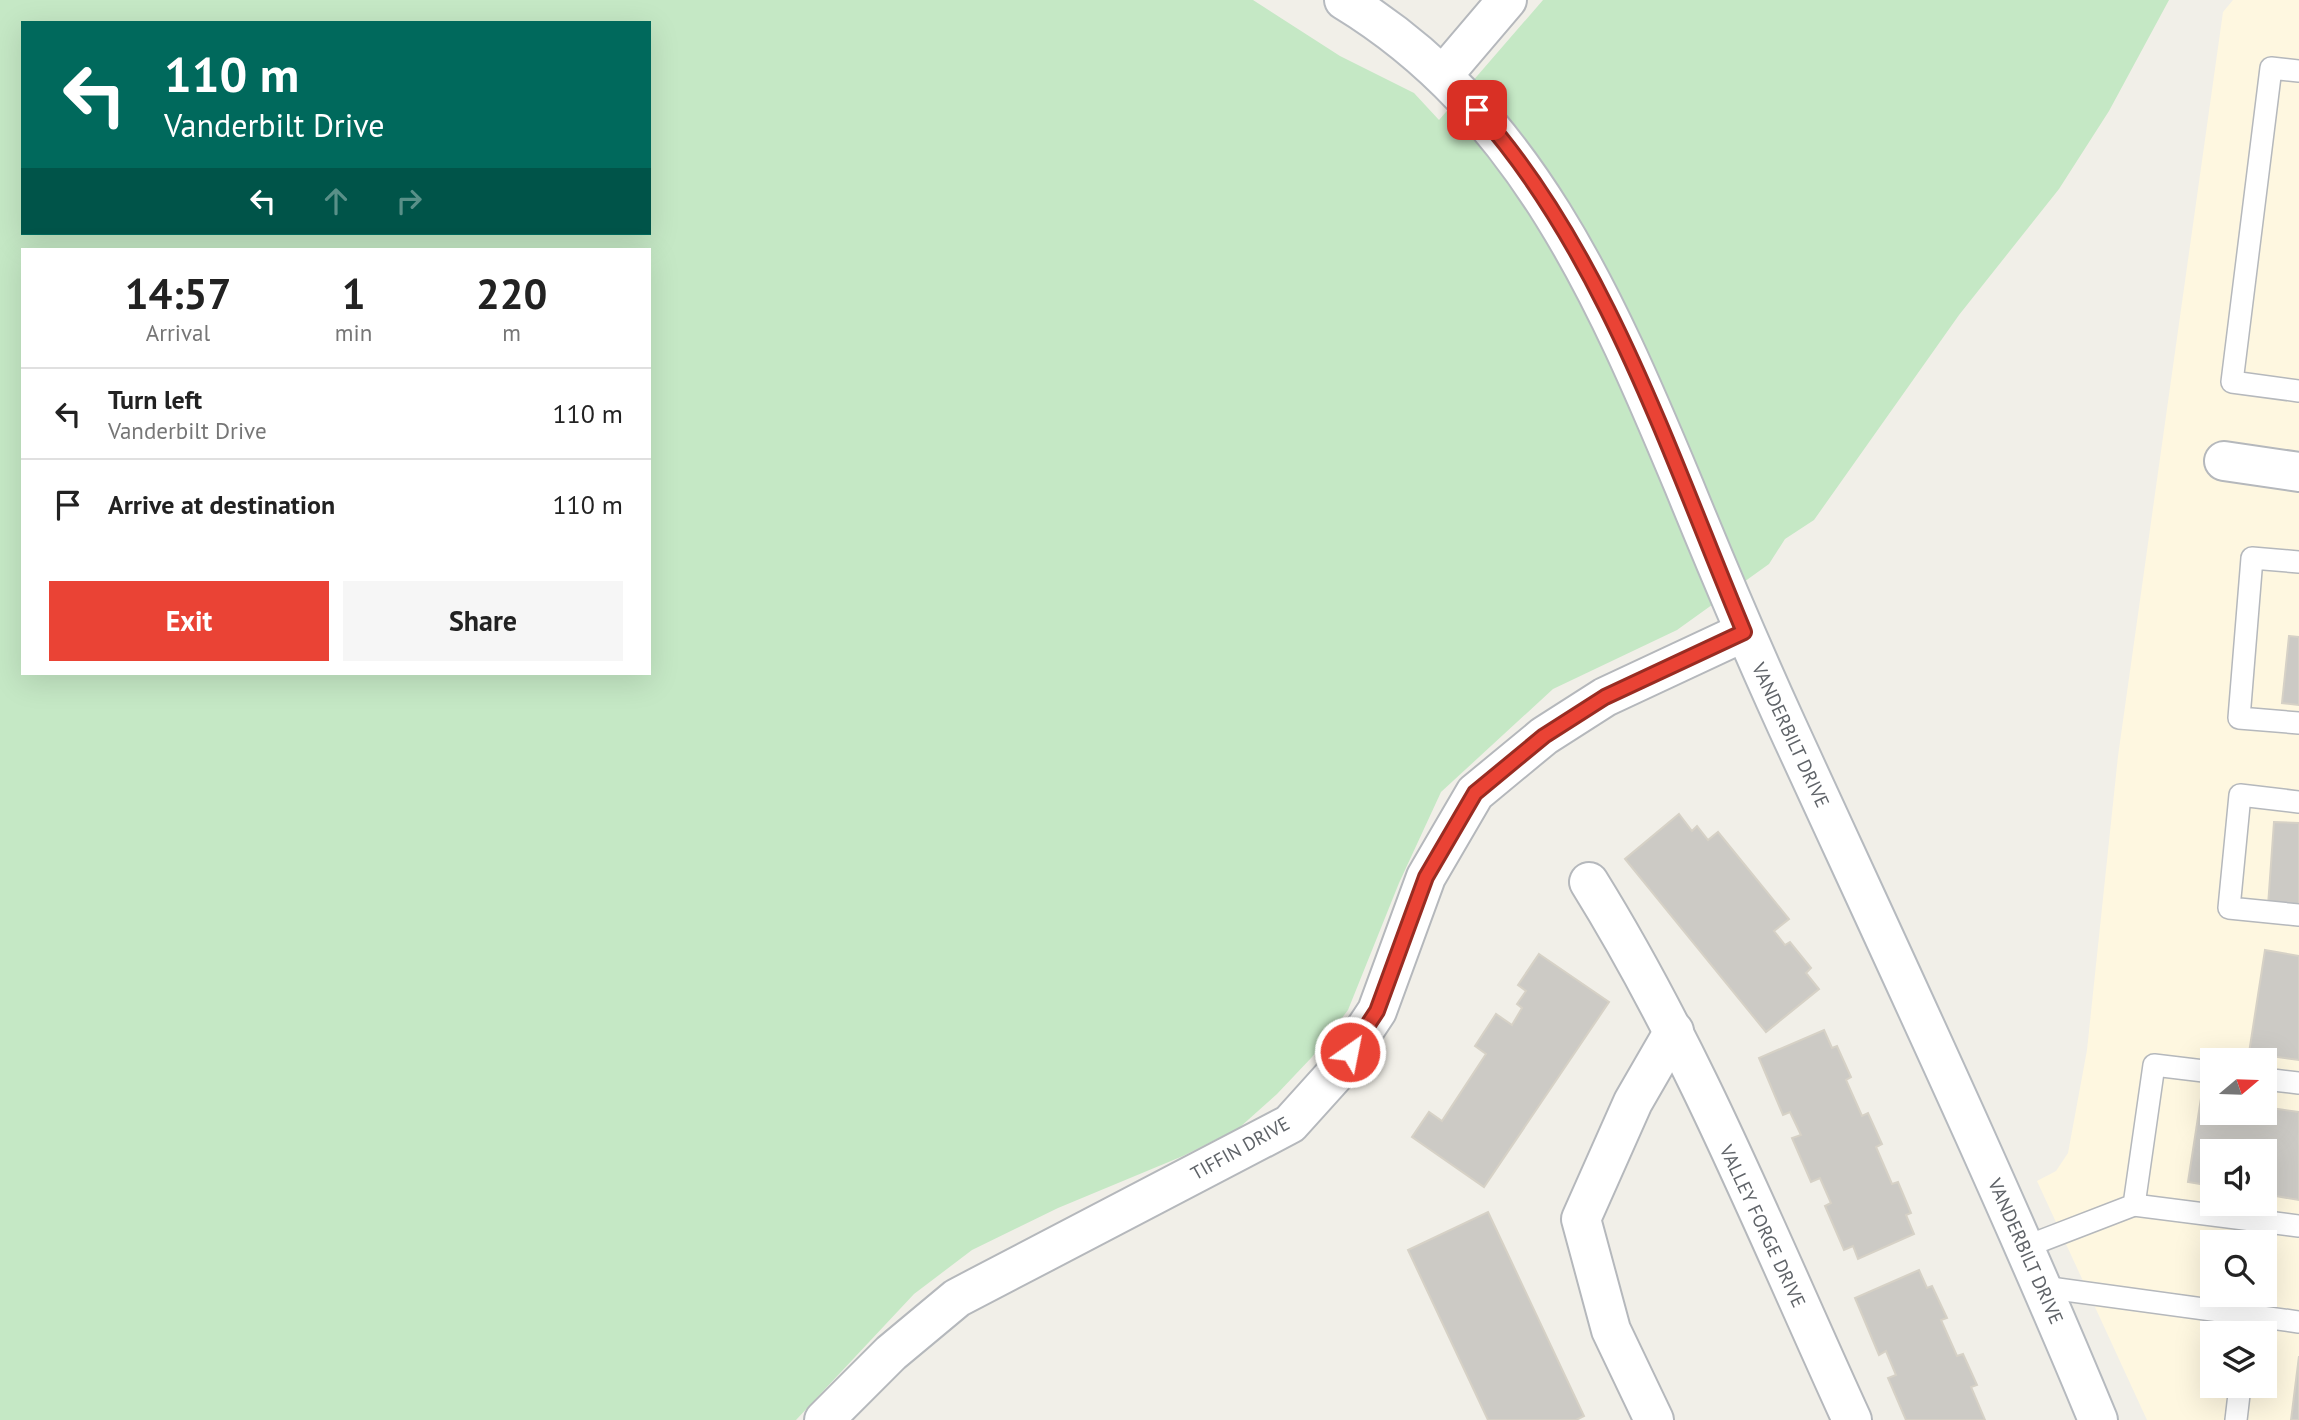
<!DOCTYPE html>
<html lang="en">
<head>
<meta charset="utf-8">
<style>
  body { margin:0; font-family:"PT Sans",sans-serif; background:#f6f6f6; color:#222; height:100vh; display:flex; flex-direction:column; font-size:26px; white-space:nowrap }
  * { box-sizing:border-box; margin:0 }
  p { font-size:23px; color:#767676 }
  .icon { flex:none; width:38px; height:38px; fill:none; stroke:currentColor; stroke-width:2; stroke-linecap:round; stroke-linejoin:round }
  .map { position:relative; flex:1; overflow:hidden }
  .sheet { position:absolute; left:21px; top:248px; width:630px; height:427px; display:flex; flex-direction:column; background:#fff; border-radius:0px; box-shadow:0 7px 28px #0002 }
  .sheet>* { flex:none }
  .hud { position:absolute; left:21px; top:21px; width:630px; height:214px; border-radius:0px; box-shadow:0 7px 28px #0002; background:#00695c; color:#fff; overflow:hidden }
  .needle { width:46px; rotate:71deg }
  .buttons { position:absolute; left:2200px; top:1048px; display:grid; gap:14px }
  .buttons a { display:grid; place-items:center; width:77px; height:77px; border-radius:0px; background:#fff; box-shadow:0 7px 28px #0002; font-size:35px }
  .pin { position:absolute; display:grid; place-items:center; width:60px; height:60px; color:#fff; margin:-30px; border-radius:14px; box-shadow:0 4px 10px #0006 }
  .me { position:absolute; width:77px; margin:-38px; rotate:33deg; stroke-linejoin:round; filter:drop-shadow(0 0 5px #0008) }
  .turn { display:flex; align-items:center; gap:24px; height:147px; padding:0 28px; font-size:32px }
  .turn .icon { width:91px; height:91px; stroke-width:2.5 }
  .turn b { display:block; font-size:49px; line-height:60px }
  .lanes { display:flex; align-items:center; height:66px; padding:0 28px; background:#0003; justify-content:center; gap:35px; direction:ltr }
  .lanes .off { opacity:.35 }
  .eta { display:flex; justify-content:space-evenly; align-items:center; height:119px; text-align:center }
  .eta b { font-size:42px; font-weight:800; line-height:49px }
  .primary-button { display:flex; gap:14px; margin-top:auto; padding:14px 28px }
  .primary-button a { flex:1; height:80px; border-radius:0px; background:#ea4335; color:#fff; font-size:28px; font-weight:800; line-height:80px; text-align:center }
  .primary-button a+a { background:#f6f6f6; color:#222 }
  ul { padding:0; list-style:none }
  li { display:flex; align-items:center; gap:21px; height:91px; padding:0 28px; border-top:2px solid #e0e0e0 }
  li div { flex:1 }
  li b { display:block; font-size:26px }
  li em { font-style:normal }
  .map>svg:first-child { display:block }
  .commercial { fill:#fef7e0; fill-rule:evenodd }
  .green { fill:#c5e8c5; fill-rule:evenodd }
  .building { fill:#cccac5; stroke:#d6d1c6; stroke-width:2 }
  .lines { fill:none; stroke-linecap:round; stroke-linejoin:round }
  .lane-casing { stroke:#b5b8bc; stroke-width:24 }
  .street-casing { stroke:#b5b8bc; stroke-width:42 }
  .secondary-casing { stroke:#b6babf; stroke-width:42 }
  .lane { stroke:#fff; stroke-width:21 }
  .street { stroke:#fff; stroke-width:38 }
  .secondary { stroke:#fff; stroke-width:38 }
  .route-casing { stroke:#982c22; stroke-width:18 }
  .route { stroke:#ea4335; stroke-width:12 }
  .labels { text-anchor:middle; stroke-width:7; stroke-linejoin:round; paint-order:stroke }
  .street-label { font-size:19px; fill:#5f6368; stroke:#fff }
</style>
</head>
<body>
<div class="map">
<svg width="2299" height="1420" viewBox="0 0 2299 1420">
  <rect width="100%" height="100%" fill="#f1efe8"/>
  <path class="commercial" d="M2233 0H2299V1420H2147L2037 1181 2056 1171 2068 1153 2087 1050 2118 756 2223 12ZM2212 1060H2264V1113H2212ZM2212 1152H2264V1204H2212ZM2212 1242H2264V1295H2212ZM2212 1334H2264V1386H2212Z"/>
  <path class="green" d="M0 0H1253L1340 56 1414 93 1439 120 1543 0H2169L2109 111 2059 189 1959 315 1814 520 1785 539 1769 564 1677 630 1553 689 1441 792 1399 883 1348 1010 1312 1057 1277 1094 1239 1128 1183 1156 1058 1208 972 1250 914 1294 796 1420H0ZM23 23H649V233H23ZM23 250H649V674H23Z"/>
  <g class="building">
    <path d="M2289 636 2299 637V705L2282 703Z"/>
    <path d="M1679 814 1692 831 1697 826 1708 840 1718 832 1789 919 1774 931 1785 945 1790 942 1811 968 1806 973 1819 989 1766 1032 1625 859Z"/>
    <path d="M2274 822 2299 823V907L2268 906Z"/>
    <path d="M2265 950 2299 956V1060L2249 1053Z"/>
    <path d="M1539 954 1609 1002 1484 1187 1412 1137 1429 1112 1442 1121 1486 1054 1475 1046 1496 1014 1512 1025 1522 1008 1517 1004 1526 991 1518 985Z"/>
    <path d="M1824 1030 1832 1048 1837 1046 1851 1077 1846 1080 1862 1116 1868 1113 1882 1144 1876 1147 1892 1184 1898 1182 1911 1213 1906 1215 1914 1234 1858 1259 1853 1246 1844 1250 1825 1206 1831 1203 1820 1178 1811 1182 1792 1138 1801 1135 1790 1112 1783 1115 1759 1058Z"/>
    <path d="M2201 1098 2212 1099V1113H2264V1107L2299 1112V1200L2264 1194V1152H2212V1186L2188 1182Z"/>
    <path d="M1488 1212 1584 1416 1576 1420H1488L1408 1250Z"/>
    <path d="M1919 1270 1927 1288 1932 1286 1947 1318 1941 1320 1957 1356 1963 1354 1977 1385 1971 1387 1985 1420H1906L1888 1378 1896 1375 1886 1351 1879 1355 1855 1298Z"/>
    <path d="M2299 1356V1420H2291Z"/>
  </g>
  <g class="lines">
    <defs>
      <g id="lane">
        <path d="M2299 71 2271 68 2232 382 2299 391"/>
        <path d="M2299 562 2252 558 2239 718 2299 723"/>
        <path d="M2299 802 2240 795 2229 908 2299 915"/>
        <path d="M2264 1079 2299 1083"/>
        <path d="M2134 1205 2299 1226"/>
        <path d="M2025 1247 2134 1205 2154 1065 2212 1072"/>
        <path d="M2043 1287 2299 1322"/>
        <path d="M2236 1420 2240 1386"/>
      </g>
      <g id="street">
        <path d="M1444 74 1507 0"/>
        <path d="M2224 461 2299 472"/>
        <path d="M1589 882C1694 1051 1769 1239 1852 1420"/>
        <path d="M824 1420 891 1353 957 1298 1290 1124 1336 1073 1377 1011 1426 877 1475 793 1544 736 1605 697 1744 632"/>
        <path d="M1654 1420 1611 1330 1581 1219 1633 1102 1674 1031"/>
      </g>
      <path id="secondary" d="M1344 0C1525 110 1606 299 1684 486 1717 567 1751 647 1787 726 1893 957 2001 1186 2098 1420"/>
    </defs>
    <use href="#lane" class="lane-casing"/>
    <use href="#street" class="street-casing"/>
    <use href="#secondary" class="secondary-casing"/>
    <use href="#lane" class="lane"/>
    <use href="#street" class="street"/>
    <use href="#secondary" class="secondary"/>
  </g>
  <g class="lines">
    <defs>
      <path id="route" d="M1350 1052 1377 1011 1426 877 1475 793 1544 736 1605 697 1744 632C1671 458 1604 251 1477 110"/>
    </defs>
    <use href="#route" class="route-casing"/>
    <use href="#route" class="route"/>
  </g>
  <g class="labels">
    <g class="street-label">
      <text transform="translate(1791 735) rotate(65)" y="7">VANDERBILT DRIVE</text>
      <text transform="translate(1240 1148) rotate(-29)" y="7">TIFFIN DRIVE</text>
      <text transform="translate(1763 1226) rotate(65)" y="7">VALLEY FORGE DRIVE</text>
      <text transform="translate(2026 1251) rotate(66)" y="7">VANDERBILT DRIVE</text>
    </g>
  </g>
</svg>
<div class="buttons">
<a><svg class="needle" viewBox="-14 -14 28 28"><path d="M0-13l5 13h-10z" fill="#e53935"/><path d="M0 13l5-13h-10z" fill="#767676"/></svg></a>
<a><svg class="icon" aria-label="sound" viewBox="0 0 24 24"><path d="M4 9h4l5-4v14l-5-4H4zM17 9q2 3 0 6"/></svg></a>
<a><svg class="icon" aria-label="search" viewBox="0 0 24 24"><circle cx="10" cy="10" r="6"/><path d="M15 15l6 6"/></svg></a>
<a><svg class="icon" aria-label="layers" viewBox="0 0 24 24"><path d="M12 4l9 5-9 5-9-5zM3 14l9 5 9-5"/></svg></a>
</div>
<div class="pin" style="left:1477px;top:110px;background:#d93025"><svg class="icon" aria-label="arrive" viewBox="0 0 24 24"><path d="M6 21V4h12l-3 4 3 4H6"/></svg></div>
<svg class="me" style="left:1350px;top:1052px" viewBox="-20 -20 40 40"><circle r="17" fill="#ea4335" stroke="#fff" stroke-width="3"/><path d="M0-11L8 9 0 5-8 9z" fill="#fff"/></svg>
<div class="hud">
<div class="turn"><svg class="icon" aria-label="left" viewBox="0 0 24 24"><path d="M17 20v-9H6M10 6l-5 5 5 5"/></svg><div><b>110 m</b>Vanderbilt Drive</div></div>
<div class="lanes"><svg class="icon" aria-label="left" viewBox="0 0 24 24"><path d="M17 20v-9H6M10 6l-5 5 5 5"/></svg><svg class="icon off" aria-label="ahead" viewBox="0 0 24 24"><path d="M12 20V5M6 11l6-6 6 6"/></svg><svg class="icon off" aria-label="right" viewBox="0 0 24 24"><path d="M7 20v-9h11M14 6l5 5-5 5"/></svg></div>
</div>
<section class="sheet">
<div class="eta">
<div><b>14:57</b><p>Arrival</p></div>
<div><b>1</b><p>min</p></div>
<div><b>220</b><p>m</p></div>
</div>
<ul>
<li><svg class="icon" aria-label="left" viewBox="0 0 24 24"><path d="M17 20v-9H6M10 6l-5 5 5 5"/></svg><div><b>Turn left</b><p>Vanderbilt Drive</p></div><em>110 m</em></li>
<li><svg class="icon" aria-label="arrive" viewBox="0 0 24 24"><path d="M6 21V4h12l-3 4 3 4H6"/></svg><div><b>Arrive at destination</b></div><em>110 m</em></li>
</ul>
<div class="primary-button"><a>Exit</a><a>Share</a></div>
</section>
</div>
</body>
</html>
